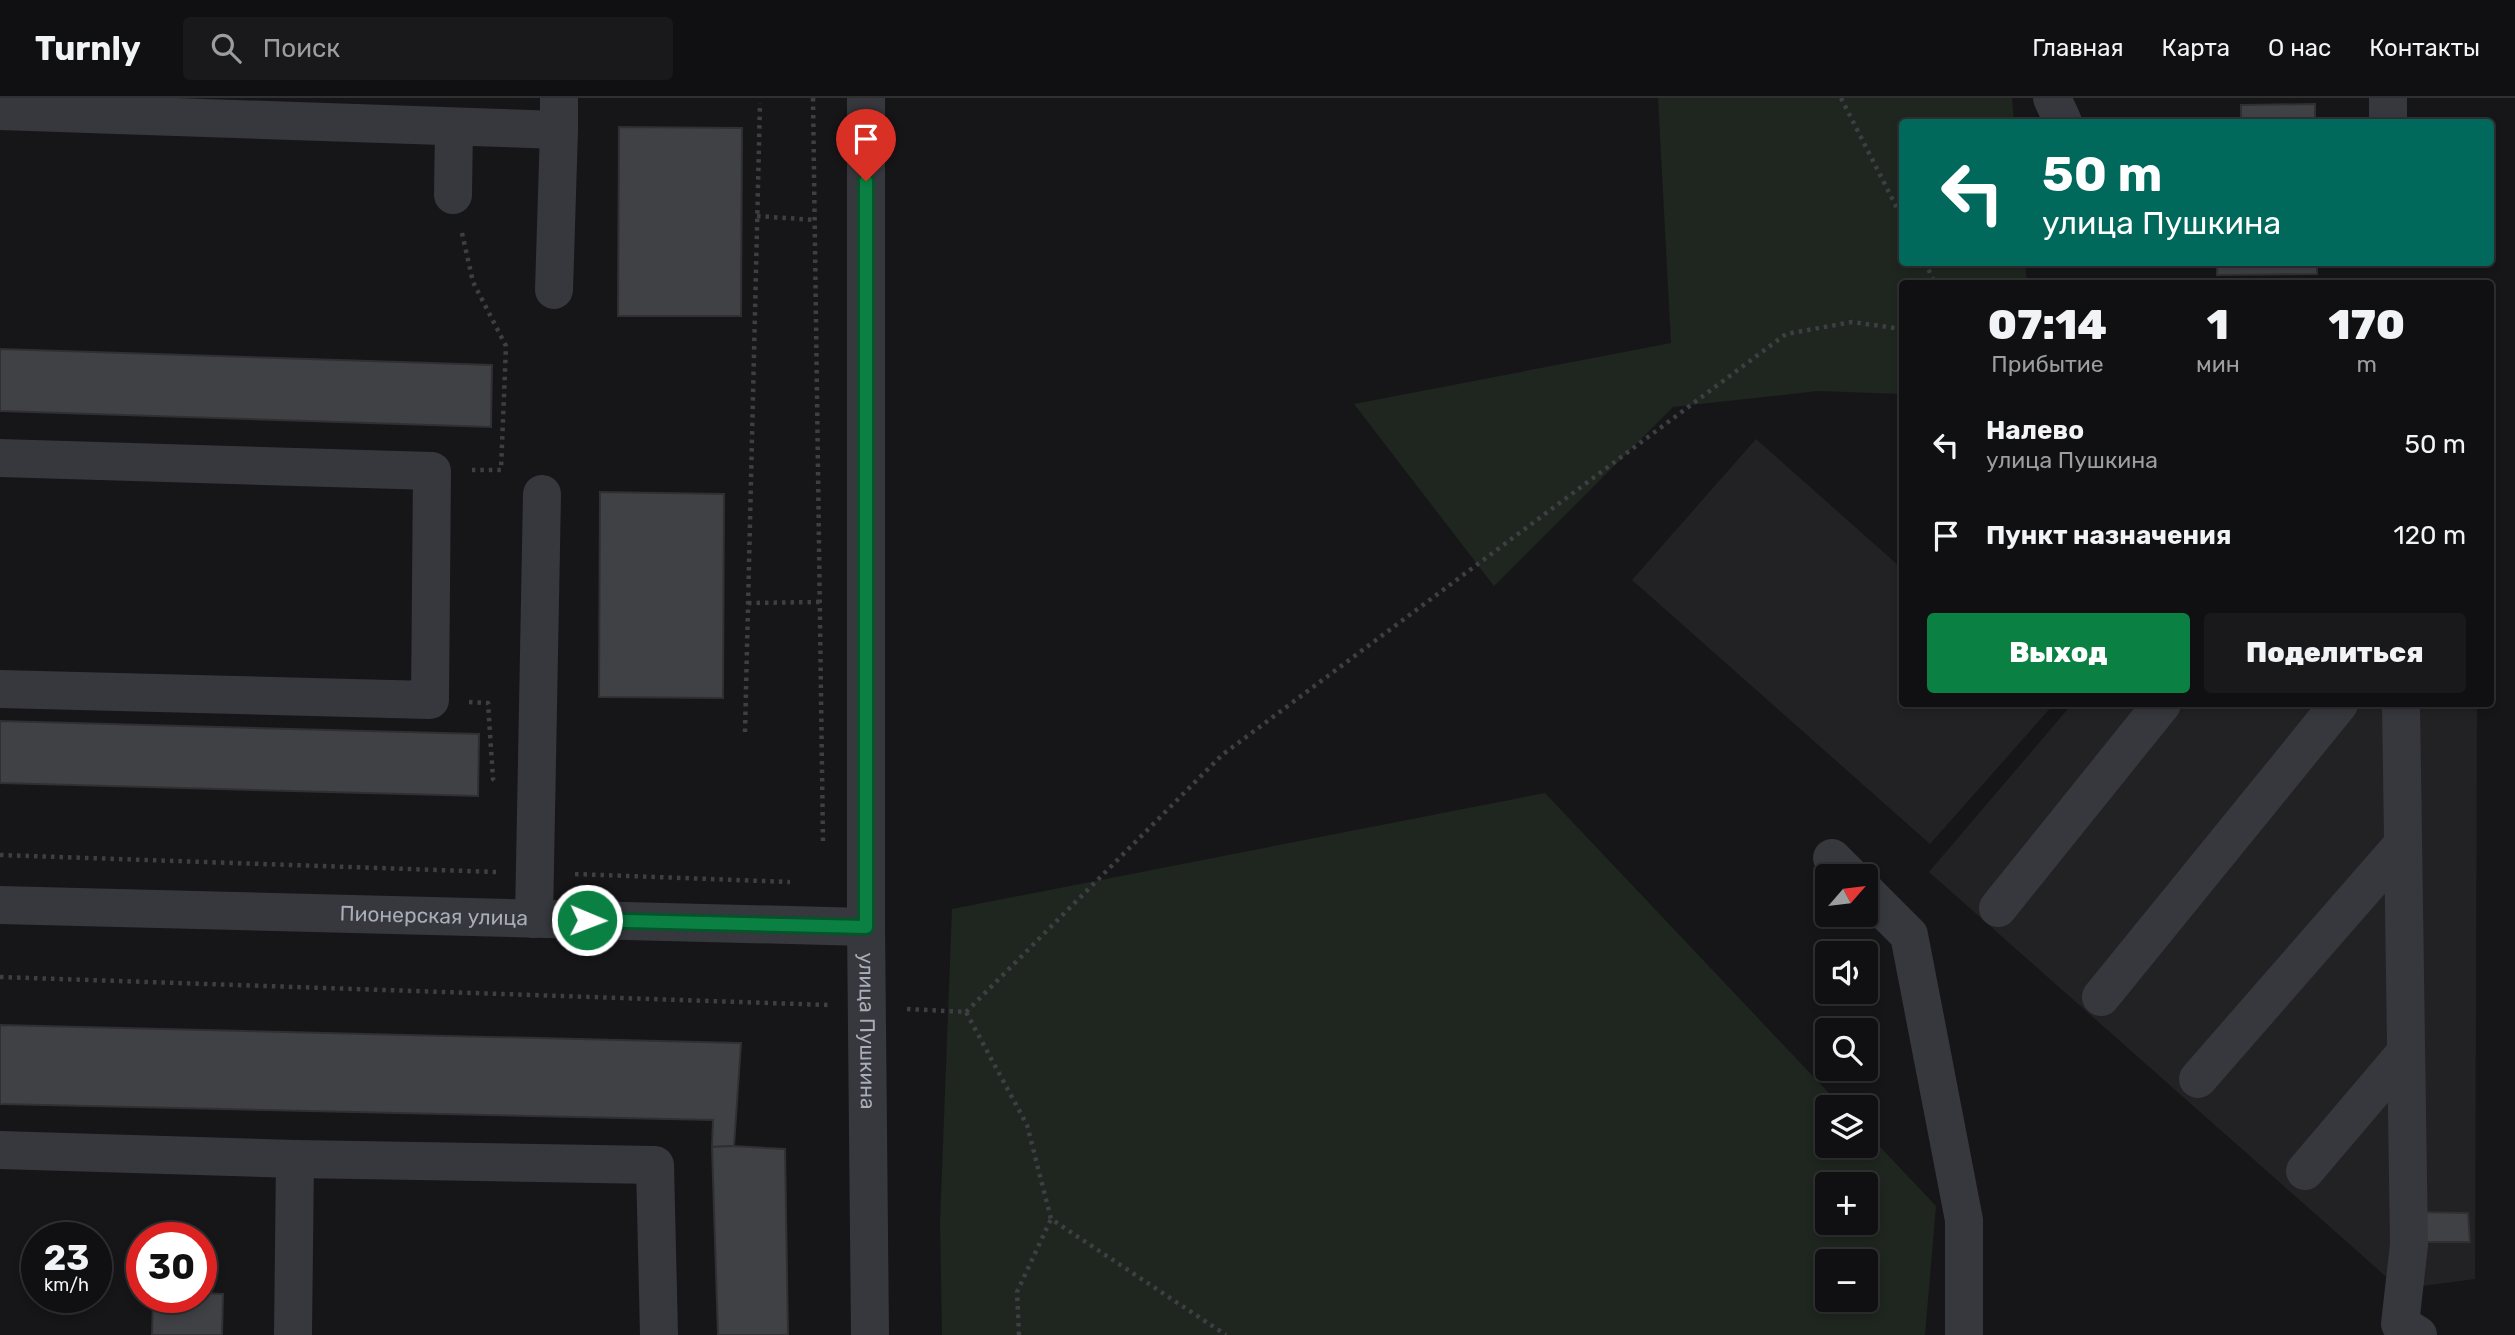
<!DOCTYPE html>
<html lang="ru">
<head>
<meta charset="utf-8">
<style>
  body { margin:0; font-family:Rubik,sans-serif; background:#19191b; color:#f1f3f6; height:100vh; display:flex; flex-direction:column; font-size:26px; white-space:nowrap }
  * { box-sizing:border-box; margin:0 }
  p { font-size:23px; color:#9c9d9f }
  .icon { flex:none; width:38px; height:38px; fill:none; stroke:currentColor; stroke-width:2; stroke-linecap:round; stroke-linejoin:round }
  .map { position:relative; flex:1; overflow:hidden }
  .drawer { position:absolute; left:1899px; top:182px; width:595px; height:427px; display:flex; flex-direction:column; background:#101012; border-radius:7px; box-shadow:0 4px 10px #0003,0 0 0 2px #303032 }
  .drawer>* { flex:none }
  .guide { position:absolute; left:1899px; top:21px; width:595px; height:147px; border-radius:7px; box-shadow:0 4px 10px #0003,0 0 0 2px #303032; background:#00695c; color:#fff; overflow:hidden }
  .needle { width:46px; rotate:62deg }
  .controls { position:absolute; left:1815px; top:766px; display:grid; gap:14px }
  .controls a { display:grid; place-items:center; width:63px; height:63px; border-radius:7px; background:#101012; box-shadow:0 4px 10px #0003,0 0 0 2px #303032; font-size:35px }
  .speed { position:absolute; left:21px; top:1124px; display:flex; gap:14px; font-size:35px; font-weight:700; text-align:center }
  .speed>* { display:grid; place-content:center; width:91px; height:91px; border-radius:50%; background:#101012; box-shadow:0 4px 10px #0003,0 0 0 2px #303032; line-height:1 }
  .speed small { font-size:18px; font-weight:400 }
  .speed .limit { border:10px solid #d22; background:#fff; color:#111 }
  .pin { position:absolute; display:grid; place-items:center; width:60px; height:60px; color:#fff; margin:-72px -30px; border-radius:50% 50% 50% 0; rotate:-45deg; box-shadow:0 0 7px #0007 }
  .pin .icon { rotate:45deg }
  .me { position:absolute; width:77px; margin:-38px; rotate:91deg; stroke-linejoin:round; filter:drop-shadow(0 0 5px #0008) }
  .turn { display:flex; align-items:center; gap:24px; height:147px; padding:0 28px; font-size:32px }
  .turn .icon { width:91px; height:91px; stroke-width:2.5 }
  .turn b { display:block; font-size:49px; line-height:60px }
  .eta { display:flex; justify-content:space-evenly; align-items:center; height:119px; text-align:center }
  .eta b { font-size:42px; font-weight:800; line-height:49px }
  .primary-button { display:flex; gap:14px; margin-top:auto; padding:14px 28px }
  .primary-button a { flex:1; height:80px; border-radius:7px; background:#0b8043; color:#fff; font-size:28px; font-weight:800; line-height:80px; text-align:center }
  .primary-button a+a { background:#19191b; color:#f1f3f6 }
  ul { padding:0; list-style:none }
  li { display:flex; align-items:center; gap:21px; height:91px; padding:0 28px }
  li div { flex:1 }
  li b { display:block; font-size:26px }
  li em { font-style:normal }
  header { display:flex; align-items:center; gap:42px; box-sizing:border-box; height:98px; padding:0 35px; background:#101012; border-bottom:2px solid #303032 }
  header strong { font-size:33px }
  nav { display:flex; gap:38px; margin-inline-start:auto; font-size:24px }
  .search { width:490px; height:63px; background:#19191b; display:flex; align-items:center; gap:18px; box-sizing:border-box; padding:0 24px; border-radius:7px; color:#9c9d9f; font-size:26px }
  .map>svg:first-child { display:block }
  .built { fill:#222225 }
  .green { fill:#1e261f; fill-rule:evenodd }
  .building { fill:#404145; stroke:#303034; stroke-width:2 }
  .lines { fill:none; stroke-linecap:round; stroke-linejoin:round }
  .path { stroke:#3d3f44; stroke-width:4.5; stroke-dasharray:3.5 5; stroke-linecap:butt }
  .minor { stroke:#37383d; stroke-width:38 }
  .route-casing { stroke:#07532c; stroke-width:18 }
  .route { stroke:#0b8043; stroke-width:12 }
  .labels { text-anchor:middle; stroke-width:6; stroke-linejoin:round; paint-order:stroke }
  .street-label { font-size:21px; fill:#a8adb8; stroke:#111113 }
</style>
</head>
<body>
<header>
<strong>Turnly</strong>
<div class="search"><svg class="icon" aria-label="search" viewBox="0 0 24 24"><circle cx="10" cy="10" r="6"/><path d="M15 15l6 6"/></svg>Поиск</div>
<nav><a>Главная</a><a>Карта</a><a>О нас</a><a>Контакты</a></nav>
</header>
<div class="map">
<svg width="2515" height="1237" viewBox="0 0 2515 1237">
  <rect width="100%" height="100%" fill="#161618"/>
  <g class="built">
    <path d="M1756 341 1898 467 1902 464V606H2054L1930 746 1632 482Z"/>
    <path d="M2072 606H2477L2475 1181 2400 1191 1929 774Z"/>
  </g>
  <g class="green">
    <path d="M1658 0H2012L2014 24H1902V164L2025 165 2027 185 1902 186V296L1818 293 1673 309 1494 488 1354 306 1671 245Z"/>
    <path d="M1545 695 1843 1010H1827V1048H1866V1034L1936 1108 1925 1237H942L940 1125 952 811ZM1827 1087H1866V1125H1827ZM1827 1164H1866V1202H1827Z"/>
  </g>
  <g class="building">
    <path d="M2315 6V24H2241V7Z"/>
    <path d="M619 29 742 30 741 218H618Z"/>
    <path d="M2217 164H2317V176L2217 177Z"/>
    <path d="M0 251 492 267 491 329 0 313Z"/>
    <path d="M600 394 724 396 723 600 599 599Z"/>
    <path d="M0 623 479 636 478 698 0 685Z"/>
    <path d="M0 927 741 945 734 1048 712 1049 713 1022 0 1006Z"/>
    <path d="M734 1048 785 1051 788 1237H718L712 1049Z"/>
    <path d="M2419 1114 2468 1115 2470 1144H2419Z"/>
    <path d="M201 1195 223 1196 222 1237H152L153 1199H201Z"/>
  </g>
  <g class="lines">
    <g class="path">
      <path d="M813 0 823 745"/>
      <path d="M1841 0 1902 120"/>
      <path d="M757 118 815 122"/>
      <path d="M462 135 473 184 506 248 501 372H472"/>
      <path d="M1925 164 1935 186"/>
      <path d="M748 505 820 504"/>
      <path d="M469 604 488 605 493 681 497 685"/>
      <path d="M745 634 760 5"/>
      <path d="M0 757 496 774"/>
      <path d="M575 776 790 784"/>
      <path d="M0 879 828 907"/>
      <path d="M907 911 966 914 1027 1027 1051 1121 1226 1237"/>
      <path d="M966 914 1222 657 1786 236 1852 224 1902 231"/>
      <path d="M1019 1237 1017 1194 1051 1121"/>
    </g>
    <g class="minor">
      <path id="s1" d="M866 0V829L870 1237"/>
      <path d="M2052 0 2063 24"/>
      <path d="M2388 0V24"/>
      <path d="M0 13 559 32V0"/>
      <path d="M453 97 454 29"/>
      <path d="M554 192 559 32"/>
      <path d="M0 360 432 373 430 602 0 591"/>
      <path d="M2401 606 2409 1147 2400 1226 2418 1237"/>
      <path d="M1832 760 1851 779"/>
      <path d="M1866 794 1909 837 1964 1122V1237"/>
      <path id="s2" d="M0 807 866 829"/>
      <path d="M1998 810 2162 606"/>
      <path d="M534 821 542 396"/>
      <path d="M2101 899 2339 606"/>
      <path d="M2198 981 2403 746"/>
      <path d="M0 1052 295 1061 655 1067 659 1237"/>
      <path d="M2305 1073 2406 954"/>
      <path d="M293 1237 295 1061"/>
    </g>
  </g>
  <g class="lines">
    <defs>
      <path id="route" d="M587 822 866 829V83"/>
    </defs>
    <use href="#route" class="route-casing"/>
    <use href="#route" class="route"/>
  </g>
  <g class="labels">
    <g class="street-label">
      <text dy="7" stroke="none"><textPath href="#s2" startOffset="434">Пионерская улица</textPath></text>
      <text dy="7" stroke="none"><textPath href="#s1" startOffset="933">улица Пушкина</textPath></text>
    </g>
  </g>
</svg>
<div class="controls">
<a><svg class="needle" viewBox="-14 -14 28 28"><path d="M0-13l5 13h-10z" fill="#e53935"/><path d="M0 13l5-13h-10z" fill="#9c9d9f"/></svg></a>
<a><svg class="icon" aria-label="sound" viewBox="0 0 24 24"><path d="M4 9h4l5-4v14l-5-4H4zM17 9q2 3 0 6"/></svg></a>
<a><svg class="icon" aria-label="search" viewBox="0 0 24 24"><circle cx="10" cy="10" r="6"/><path d="M15 15l6 6"/></svg></a>
<a><svg class="icon" aria-label="layers" viewBox="0 0 24 24"><path d="M12 4l9 5-9 5-9-5zM3 14l9 5 9-5"/></svg></a>
<a>+</a>
<a>−</a>
</div>
<div class="speed"><div>23<small>km/h</small></div><div class="limit">30</div></div>
<div class="pin" style="left:866px;top:83px;background:#d93025"><svg class="icon" aria-label="arrive" viewBox="0 0 24 24"><path d="M6 21V4h12l-3 4 3 4H6"/></svg></div>
<svg class="me" style="left:587px;top:822px" viewBox="-20 -20 40 40"><circle r="17" fill="#0b8043" stroke="#fff" stroke-width="3"/><path d="M0-11L8 9 0 5-8 9z" fill="#fff"/></svg>
<div class="guide">
<div class="turn"><svg class="icon" aria-label="left" viewBox="0 0 24 24"><path d="M17 20v-9H6M10 6l-5 5 5 5"/></svg><div><b>50 m</b>улица Пушкина</div></div>
</div>
<section class="drawer">
<div class="eta">
<div><b>07:14</b><p>Прибытие</p></div>
<div><b>1</b><p>мин</p></div>
<div><b>170</b><p>m</p></div>
</div>
<ul>
<li><svg class="icon" aria-label="left" viewBox="0 0 24 24"><path d="M17 20v-9H6M10 6l-5 5 5 5"/></svg><div><b>Налево</b><p>улица Пушкина</p></div><em>50 m</em></li>
<li><svg class="icon" aria-label="arrive" viewBox="0 0 24 24"><path d="M6 21V4h12l-3 4 3 4H6"/></svg><div><b>Пункт назначения</b></div><em>120 m</em></li>
</ul>
<div class="primary-button"><a>Выход</a><a>Поделиться</a></div>
</section>
</div>
</body>
</html>
